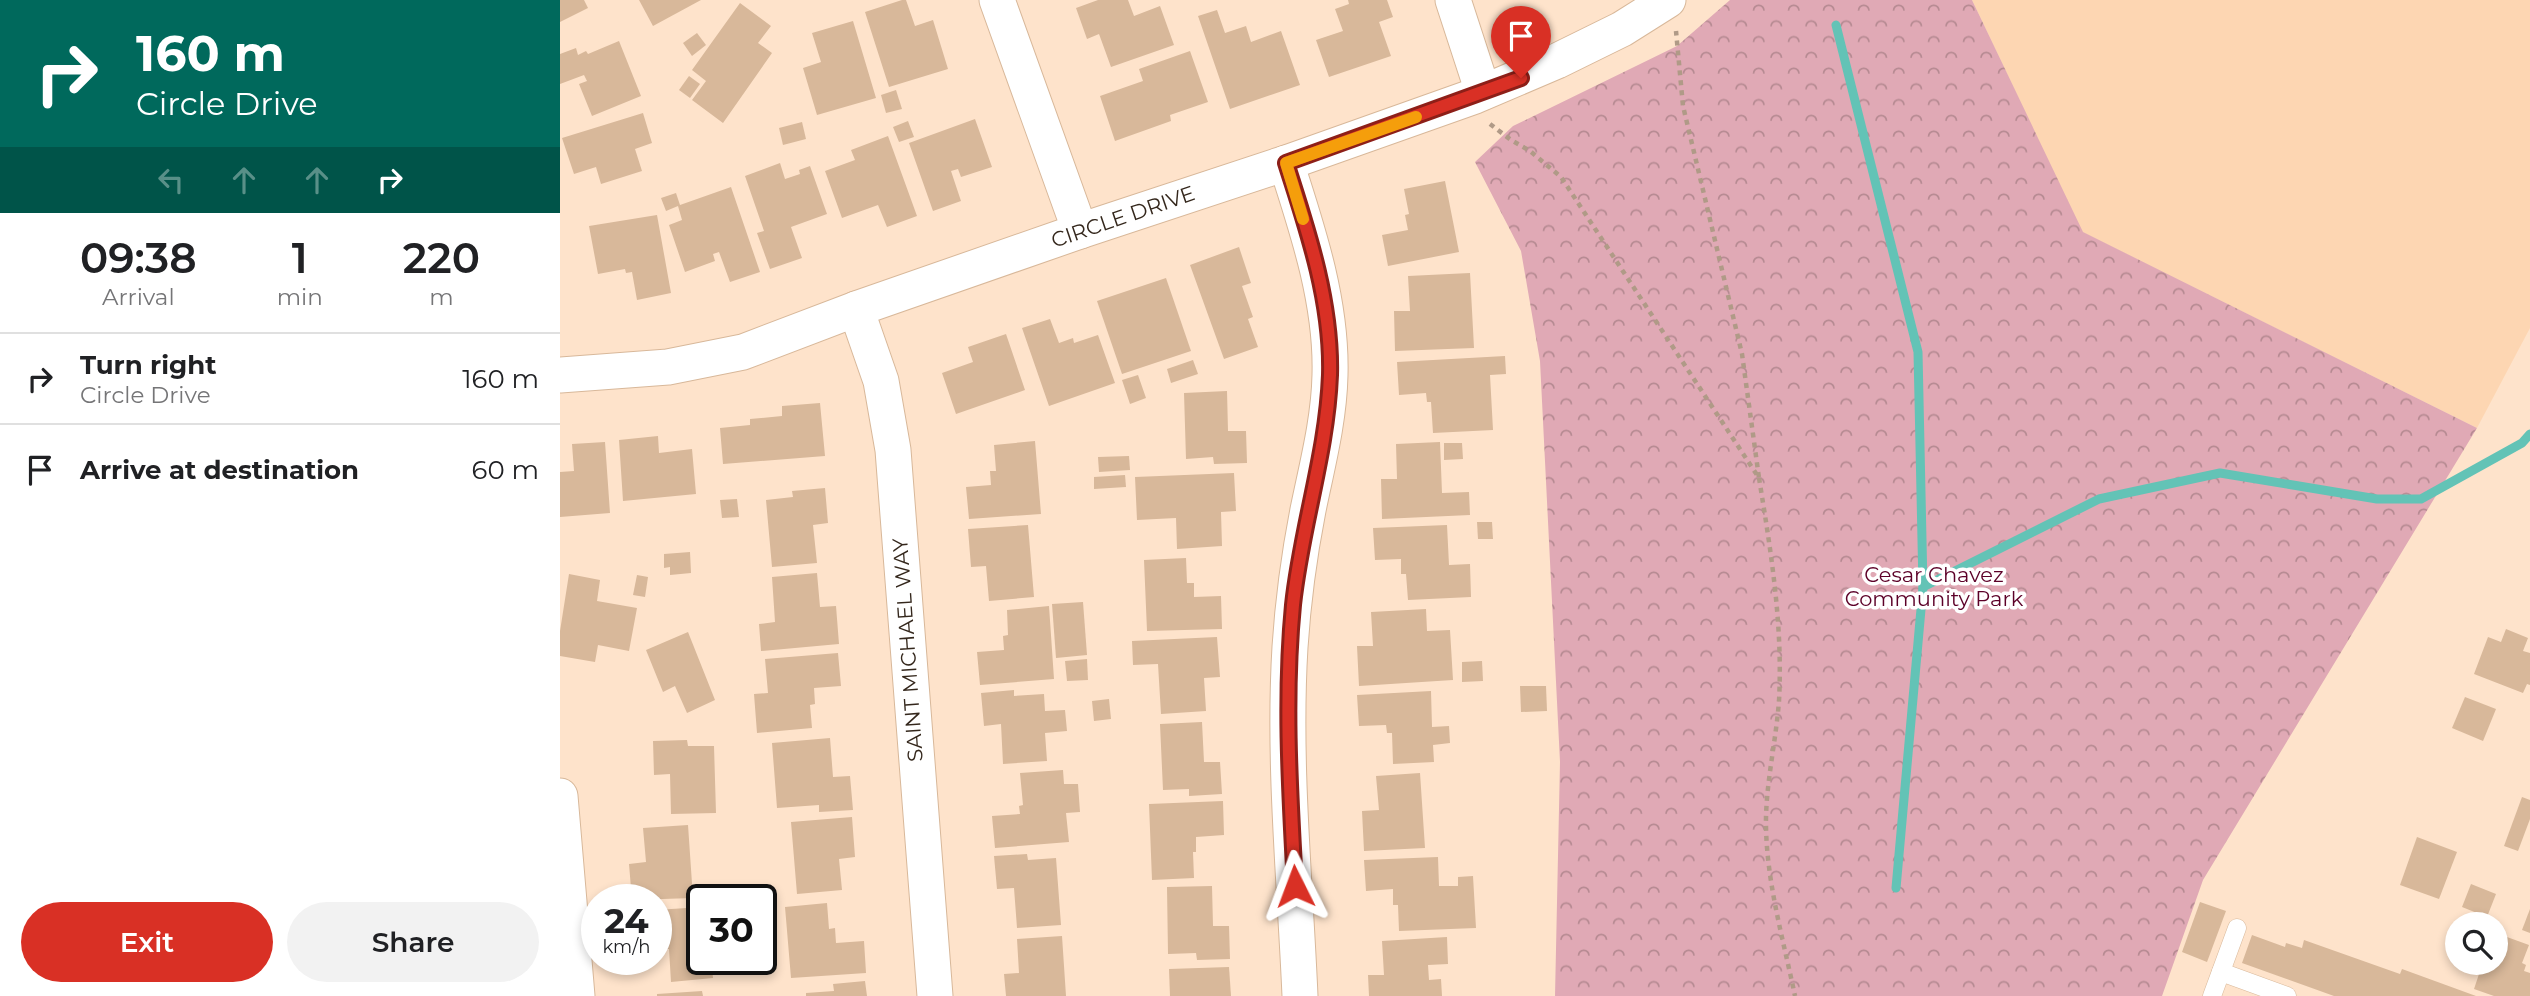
<!DOCTYPE html>
<html lang="en">
<head>
<meta charset="utf-8">
<style>
  body { margin:0; font-family:Montserrat,sans-serif; background:#f2f2f2; color:#202124; height:100vh; display:flex; flex-direction:column; font-size:26px; white-space:nowrap }
  * { box-sizing:border-box; margin:0 }
  p { font-size:23px; color:#757577 }
  .icon { flex:none; width:38px; height:38px; fill:none; stroke:currentColor; stroke-width:2; stroke-linecap:round; stroke-linejoin:round }
  .map { position:relative; flex:1; overflow:hidden }
  .panel { display:flex; flex-direction:column; background:#fff; width:560px }
  .panel>* { flex:none }
  .top-card { background:#00695c; color:#fff; overflow:hidden }
  .fabs { position:absolute; left:1885px; top:912px; display:grid; gap:14px }
  .fabs a { display:grid; place-items:center; width:63px; height:63px; border-radius:50%; background:#fff; box-shadow:0 4px 10px #0003; font-size:35px }
  .speed { position:absolute; left:21px; top:884px; display:flex; gap:14px; font-size:35px; font-weight:700; text-align:center }
  .speed>* { display:grid; place-content:center; width:91px; height:91px; border-radius:50%; background:#fff; box-shadow:0 4px 10px #0003; line-height:1 }
  .speed small { font-size:18px; font-weight:400 }
  .speed .limit { border:4px solid #111; border-radius:10px; background:#fff; color:#111 }
  .pin { position:absolute; display:grid; place-items:center; width:60px; height:60px; color:#fff; margin:-72px -30px; border-radius:50% 50% 50% 0; rotate:-45deg; box-shadow:0 0 7px #0007 }
  .pin .icon { rotate:45deg }
  .me { position:absolute; width:77px; margin:-38px; rotate:357deg; stroke-linejoin:round; filter:drop-shadow(0 0 5px #0008) }
  .turn { display:flex; align-items:center; gap:24px; height:147px; padding:0 21px; font-size:32px }
  .turn .icon { width:91px; height:91px; stroke-width:2.5 }
  .turn b { display:block; font-size:49px; line-height:60px }
  .lanes { display:flex; align-items:center; height:66px; padding:0 21px; background:#0003; justify-content:center; gap:35px; direction:ltr }
  .lanes .off { opacity:.35 }
  .eta { display:flex; justify-content:space-evenly; align-items:center; height:119px; text-align:center }
  .eta b { font-size:42px; font-weight:600; line-height:49px }
  .cta { display:flex; gap:14px; margin-top:auto; padding:14px 21px }
  .cta a { flex:1; height:80px; border-radius:42px; background:#d93025; color:#fff; font-size:28px; font-weight:600; line-height:80px; text-align:center }
  .cta a+a { background:#f2f2f2; color:#202124 }
  ul { padding:0; list-style:none }
  li { display:flex; align-items:center; gap:21px; height:91px; padding:0 21px; border-top:2px solid #e0e0e0 }
  li div { flex:1 }
  li b { display:block; font-size:26px }
  li em { font-style:normal }
  main { display:flex; flex:1; min-height:0 }
  .map>svg:first-child { display:block }
  .built { fill:#fdd6b2 }
  .forest { fill:url(#forest-crowns) }
  .lines { fill:none; stroke-linecap:round; stroke-linejoin:round }
  .stream { stroke:#63c3b6; stroke-width:9 }
  .building { fill:#d8b89a }
  .service-casing { stroke:#d8b89a; stroke-width:19 }
  .minor-casing { stroke:#d8b89a; stroke-width:37 }
  .path { stroke:#b09a87; stroke-width:4.5; stroke-dasharray:5 5; stroke-linecap:butt }
  .service { stroke:#fff; stroke-width:18 }
  .minor { stroke:#fff; stroke-width:35 }
  .route-casing { stroke:#8d1f18; stroke-width:18 }
  .route { stroke:#d93025; stroke-width:12 }
  .slow { stroke:#f59e0b; stroke-width:12 }
  .labels { text-anchor:middle; stroke-width:7; stroke-linejoin:round; paint-order:stroke }
  .street-label { font-size:21px; fill:#34271c; stroke:#fff }
  .park-label { font-size:21px; fill:#5c0028; stroke:#fff }
</style>
</head>
<body>
<main>
<section class="panel">
<div class="top-card">
<div class="turn"><svg class="icon" aria-label="right" viewBox="0 0 24 24"><path d="M7 20v-9h11M14 6l5 5-5 5"/></svg><div><b>160 m</b>Circle Drive</div></div>
<div class="lanes"><svg class="icon off" aria-label="left" viewBox="0 0 24 24"><path d="M17 20v-9H6M10 6l-5 5 5 5"/></svg><svg class="icon off" aria-label="ahead" viewBox="0 0 24 24"><path d="M12 20V5M6 11l6-6 6 6"/></svg><svg class="icon off" aria-label="ahead" viewBox="0 0 24 24"><path d="M12 20V5M6 11l6-6 6 6"/></svg><svg class="icon" aria-label="right" viewBox="0 0 24 24"><path d="M7 20v-9h11M14 6l5 5-5 5"/></svg></div>
</div>
<div class="eta">
<div><b>09:38</b><p>Arrival</p></div>
<div><b>1</b><p>min</p></div>
<div><b>220</b><p>m</p></div>
</div>
<ul>
<li><svg class="icon" aria-label="right" viewBox="0 0 24 24"><path d="M7 20v-9h11M14 6l5 5-5 5"/></svg><div><b>Turn right</b><p>Circle Drive</p></div><em>160 m</em></li>
<li><svg class="icon" aria-label="arrive" viewBox="0 0 24 24"><path d="M6 21V4h12l-3 4 3 4H6"/></svg><div><b>Arrive at destination</b></div><em>60 m</em></li>
</ul>
<div class="cta"><a>Exit</a><a>Share</a></div>
</section>
<div class="map">
<svg width="1970" height="996" viewBox="0 0 1970 996">
  <defs>
    <pattern id="forest-crowns" width="20" height="18" patternUnits="userSpaceOnUse" patternTransform="scale(1.75)"><rect width="20" height="18" fill="#e0a9b5"/><path d="M2 6a3 3 0 1 1 6 0M12 15a3 3 0 1 1 6 0" fill="none" stroke="#b68a92"/></pattern>
  </defs>
  <rect width="100%" height="100%" fill="#fee3cb"/>
  <path class="built" d="M1412 0H1970V328L1917 428 1522 232Z"/>
  <path class="forest" d="M1170 0H1412L1523 232 1917 428 1643 880 1602 996H995L1000 762 980 361 961 251 915 162 953 126 1117 46Z"/>
  <g class="lines">
    <g class="stream">
      <path d="M1276 25 1358 352 1363 587 1336 888"/>
      <path d="M1363 587 1539 499 1660 473 1817 499H1861L1962 443 1970 434"/>
    </g>
  </g>
  <g class="building">
    <path d="M0 0H24L28 8 0 22Z"/>
    <path d="M79 0H141L93 26Z"/>
    <path d="M342 0H346L355 26 373 20 388 69 329 87 305 12Z"/>
    <path d="M538 0H568L574 16 600 6 614 45 551 67 539 34 527 39 516 8Z"/>
    <path d="M788 0H827L833 17 819 22 831 56 769 77 756 40 783 31 775 9 789 4Z"/>
    <path d="M180 3 211 26 198 43 212 53 163 123 132 100 146 81 132 70Z"/>
    <path d="M657 10 665 33 686 26 691 42 721 31 740 85 670 109 638 16Z"/>
    <path d="M293 21 316 98 257 115 243 68 261 62 252 33Z"/>
    <path d="M137 33 146 45 132 56 123 43Z"/>
    <path d="M59 41 81 96 32 116 19 84 27 81 24 75 0 84V54L16 48 18 55 26 51 28 54Z"/>
    <path d="M630 51 648 102 610 115 611 121 555 141 540 96 583 81 579 69Z"/>
    <path d="M129 76 140 84 130 98 119 90Z"/>
    <path d="M336 90 342 109 326 113 321 95Z"/>
    <path d="M83 113 92 143 75 149 82 171 41 184 36 167 14 174 2 138Z"/>
    <path d="M415 119 432 167 401 177 398 169 391 171 401 201 373 211 349 143Z"/>
    <path d="M348 121 354 137 339 142 333 127Z"/>
    <path d="M242 122 246 139 223 145 219 128Z"/>
    <path d="M328 136 357 216 327 227 318 205 282 218 265 171 295 160 291 150Z"/>
    <path d="M220 163 225 179 240 174 239 170 250 166 267 214 231 227 242 258 210 269 197 233 204 231 185 176Z"/>
    <path d="M885 181 899 252 828 266 822 235 848 230 845 215 849 214 844 189Z"/>
    <path d="M171 187 200 272 170 282 159 252 153 254 155 261 125 272 109 225 122 220 118 206 106 211 101 198 116 193 120 205Z"/>
    <path d="M97 215 111 293 77 300 72 272 66 273 65 269 38 274 29 226Z"/>
    <path d="M679 247 691 283 682 286 693 317 688 319 698 347 664 359 630 265Z"/>
    <path d="M910 273 914 348 835 351 834 311H850L848 276Z"/>
    <path d="M606 278 631 351 562 374 537 301Z"/>
    <path d="M490 319 499 343 513 338 514 343 538 335 555 383 489 406 462 328Z"/>
    <path d="M446 334 465 390 396 414 382 373 413 362 408 347Z"/>
    <path d="M945 356 946 374 930 375 933 430 873 433 871 402H867L866 393 839 395 837 362Z"/>
    <path d="M633 360 638 374 611 383 607 369Z"/>
    <path d="M578 375 586 398 570 404 562 380Z"/>
    <path d="M667 391 668 431H686L687 463 654 464 653 457 626 459 624 393Z"/>
    <path d="M260 403 265 456 163 464 160 428 190 425V419L222 416V406Z"/>
    <path d="M98 436 99 453 132 449 136 494 63 501 59 440Z"/>
    <path d="M475 441 481 514 409 519 406 487 431 485 430 471H436L434 445Z"/>
    <path d="M45 442 50 513 0 517V472L14 471 12 444Z"/>
    <path d="M880 442 882 493 909 492 910 515 822 519 821 479H837L836 444Z"/>
    <path d="M884 443H902L903 459 884 460Z"/>
    <path d="M569 456 570 470 539 472 538 457Z"/>
    <path d="M674 473 676 511 661 512 662 546 617 549 616 518 577 520 575 477Z"/>
    <path d="M565 475 566 487 534 489V477Z"/>
    <path d="M265 488 268 523 253 525 257 563 212 567 206 500 233 497 232 491Z"/>
    <path d="M177 499 179 517 162 518 160 500Z"/>
    <path d="M917 522H932L933 539H918Z"/>
    <path d="M468 525 474 597 429 601 426 566 411 567 408 529Z"/>
    <path d="M887 525 889 565 910 564 911 597 848 600 846 574H841V559L815 560 813 528Z"/>
    <path d="M130 552 131 573 110 575V567L104 568V554Z"/>
    <path d="M626 558 627 583H634V597L661 596 662 629 587 631 584 560Z"/>
    <path d="M257 573 260 607 276 606 279 644 201 651 199 624 215 622 212 577Z"/>
    <path d="M9 574 40 580 37 601 77 608 69 651 38 645 35 662 0 656V631Z"/>
    <path d="M77 575 88 577 85 597 73 595Z"/>
    <path d="M523 602 527 655 496 658 492 604Z"/>
    <path d="M489 606 494 679 420 685 417 652 444 650 443 636 448 635 447 610Z"/>
    <path d="M866 609 867 631 890 630 893 680 799 686 797 646H813L811 612Z"/>
    <path d="M1946 629 1968 638 1963 651 1970 653V685L1967 684 1963 693 1914 674 1928 637 1941 642Z"/>
    <path d="M128 632 155 700 127 713 115 686 103 692 86 650Z"/>
    <path d="M657 637 660 677 644 678 646 711 601 714 598 664 573 665 572 641Z"/>
    <path d="M278 653 281 686 254 688 255 704 250 705 252 728 197 733 194 694 208 693 205 659Z"/>
    <path d="M527 659 528 680 507 681 505 661Z"/>
    <path d="M922 661 923 681 902 682V662Z"/>
    <path d="M960 686H986L987 711 961 712Z"/>
    <path d="M454 690V696L484 694 485 711 505 710 507 731 485 733 487 761 443 764 441 724 424 726 421 693Z"/>
    <path d="M871 691 872 727 889 726 890 743 873 745 874 762 833 764 832 733H827L826 725 799 726 797 695Z"/>
    <path d="M1905 697 1936 709 1923 741 1892 728Z"/>
    <path d="M549 699 551 719 534 721 532 701Z"/>
    <path d="M642 722 644 762H660L662 794 629 796V789L603 790 600 724Z"/>
    <path d="M270 738 273 777 290 776 293 810 259 812V805L217 808 212 743Z"/>
    <path d="M127 740 128 746H154L156 813 111 814 110 774 94 775 93 741Z"/>
    <path d="M503 770 504 784H518L520 812 506 813 509 842 435 848 432 816 460 814 459 806 463 805 460 773Z"/>
    <path d="M860 773 865 848 804 851 802 811 819 810 816 776Z"/>
    <path d="M1962 797 1970 800V819L1958 851 1944 846Z"/>
    <path d="M663 801 664 835 636 837V852H633L634 878 592 880 589 804Z"/>
    <path d="M292 817 295 857 279 859 282 890 237 894 231 822Z"/>
    <path d="M128 825 133 898 72 900 69 864 86 862 83 828Z"/>
    <path d="M1857 837 1897 852 1879 899 1840 885Z"/>
    <path d="M467 854 468 860 496 858 501 925 457 928 454 888 437 889 434 856Z"/>
    <path d="M878 857 879 886H898V877L913 876 916 928 839 931 838 905H833V889L806 891 804 860Z"/>
    <path d="M1911 884 1936 894 1927 917 1902 907Z"/>
    <path d="M652 886 653 926H669L670 959 637 960 636 953 608 954 607 887Z"/>
    <path d="M1640 902 1666 911 1647 962 1622 952Z"/>
    <path d="M267 903 269 929 275 928 276 943 304 941 306 973 231 978 225 907Z"/>
    <path d="M142 907V959H151L153 978 111 982 109 949H105L104 941 96 942V910Z"/>
    <path d="M1970 909V933L1962 930Z"/>
    <path d="M1936 933 1969 945 1962 963 1966 965 1964 971 1970 973V996H1934L1914 989 1923 962H1936Z"/>
    <path d="M1692 935 1725 947 1726 943 1742 948 1744 940 1840 974 1842 969 1916 996H1774L1682 963Z"/>
    <path d="M502 936 506 996H446L444 974 459 973 457 939Z"/>
    <path d="M887 937 888 964 868 965 869 980 881 979 882 996H809L808 975H824L822 941Z"/>
    <path d="M669 967 671 996H610L609 969Z"/>
    <path d="M305 981 307 996H246V993L274 991 273 984Z"/>
    <path d="M142 991 143 996H97V994Z"/>
  </g>
  <g class="lines">
    <defs>
      <g id="service">
        <path d="M1661 972 1727 996"/>
        <path d="M1652 996 1677 928"/>
      </g>
      <g id="minor">
        <path d="M437 0 520 231"/>
        <path d="M893 0 923 92"/>
        <path d="M726 163C748 231 772 303 770 375 769 421 757 466 748 510 739 556 733 601 730 647 723 763 735 880 740 996"/>
        <path d="M296 309 321 381 333 450 375 996"/>
        <path d="M0 375 108 367 183 352 296 309 520 231 726 163 915 96 997 61 1062 29 1108 0"/>
        <path d="M0 796 17 996"/>
      </g>
    </defs>
    <use href="#service" class="service-casing"/>
    <use href="#minor" class="minor-casing"/>
    <g class="path">
      <path d="M930 124 951 140 970 151 1001 177 1199 478 1182 354 1123 106 1116 31"/>
      <path d="M1199 478C1211 552 1223 625 1219 701 1216 740 1207 778 1206 817 1205 877 1223 938 1235 996"/>
    </g>
    <use href="#service" class="service"/>
    <use href="#minor" class="minor"/>
  </g>
  <g class="lines">
    <defs>
      <path id="route" d="M735 886C730 793 724 698 733 605 741 528 767 453 770 375 772 303 748 231 726 163L961 78"/>
    </defs>
    <use href="#route" class="route-casing"/>
    <use href="#route" class="route"/>
    <path class="slow" d="M743 219 726 163 856 117"/>
  </g>
  <g class="labels">
    <g class="street-label">
      <text transform="translate(563 217) rotate(-19)" y="7">CIRCLE DRIVE</text>
      <text transform="translate(348 650) rotate(-94)" y="7">SAINT MICHAEL WAY</text>
    </g>
    <g class="park-label">
      <text x="1374" y="582">Cesar Chavez<tspan x="1374" dy="24">Community Park</tspan></text>
    </g>
  </g>
</svg>
<div class="fabs">
<a><svg class="icon" aria-label="search" viewBox="0 0 24 24"><circle cx="10" cy="10" r="6"/><path d="M15 15l6 6"/></svg></a>
</div>
<div class="speed"><div>24<small>km/h</small></div><div class="limit">30</div></div>
<div class="pin" style="left:961px;top:78px;background:#d93025"><svg class="icon" aria-label="arrive" viewBox="0 0 24 24"><path d="M6 21V4h12l-3 4 3 4H6"/></svg></div>
<svg class="me" style="left:735px;top:886px" viewBox="-20 -20 40 40"><path d="M0-17L14 15 0 8-14 15z" fill="#d93025" stroke="#fff" stroke-width="4"/></svg>
</div>
</main>
</body>
</html>
